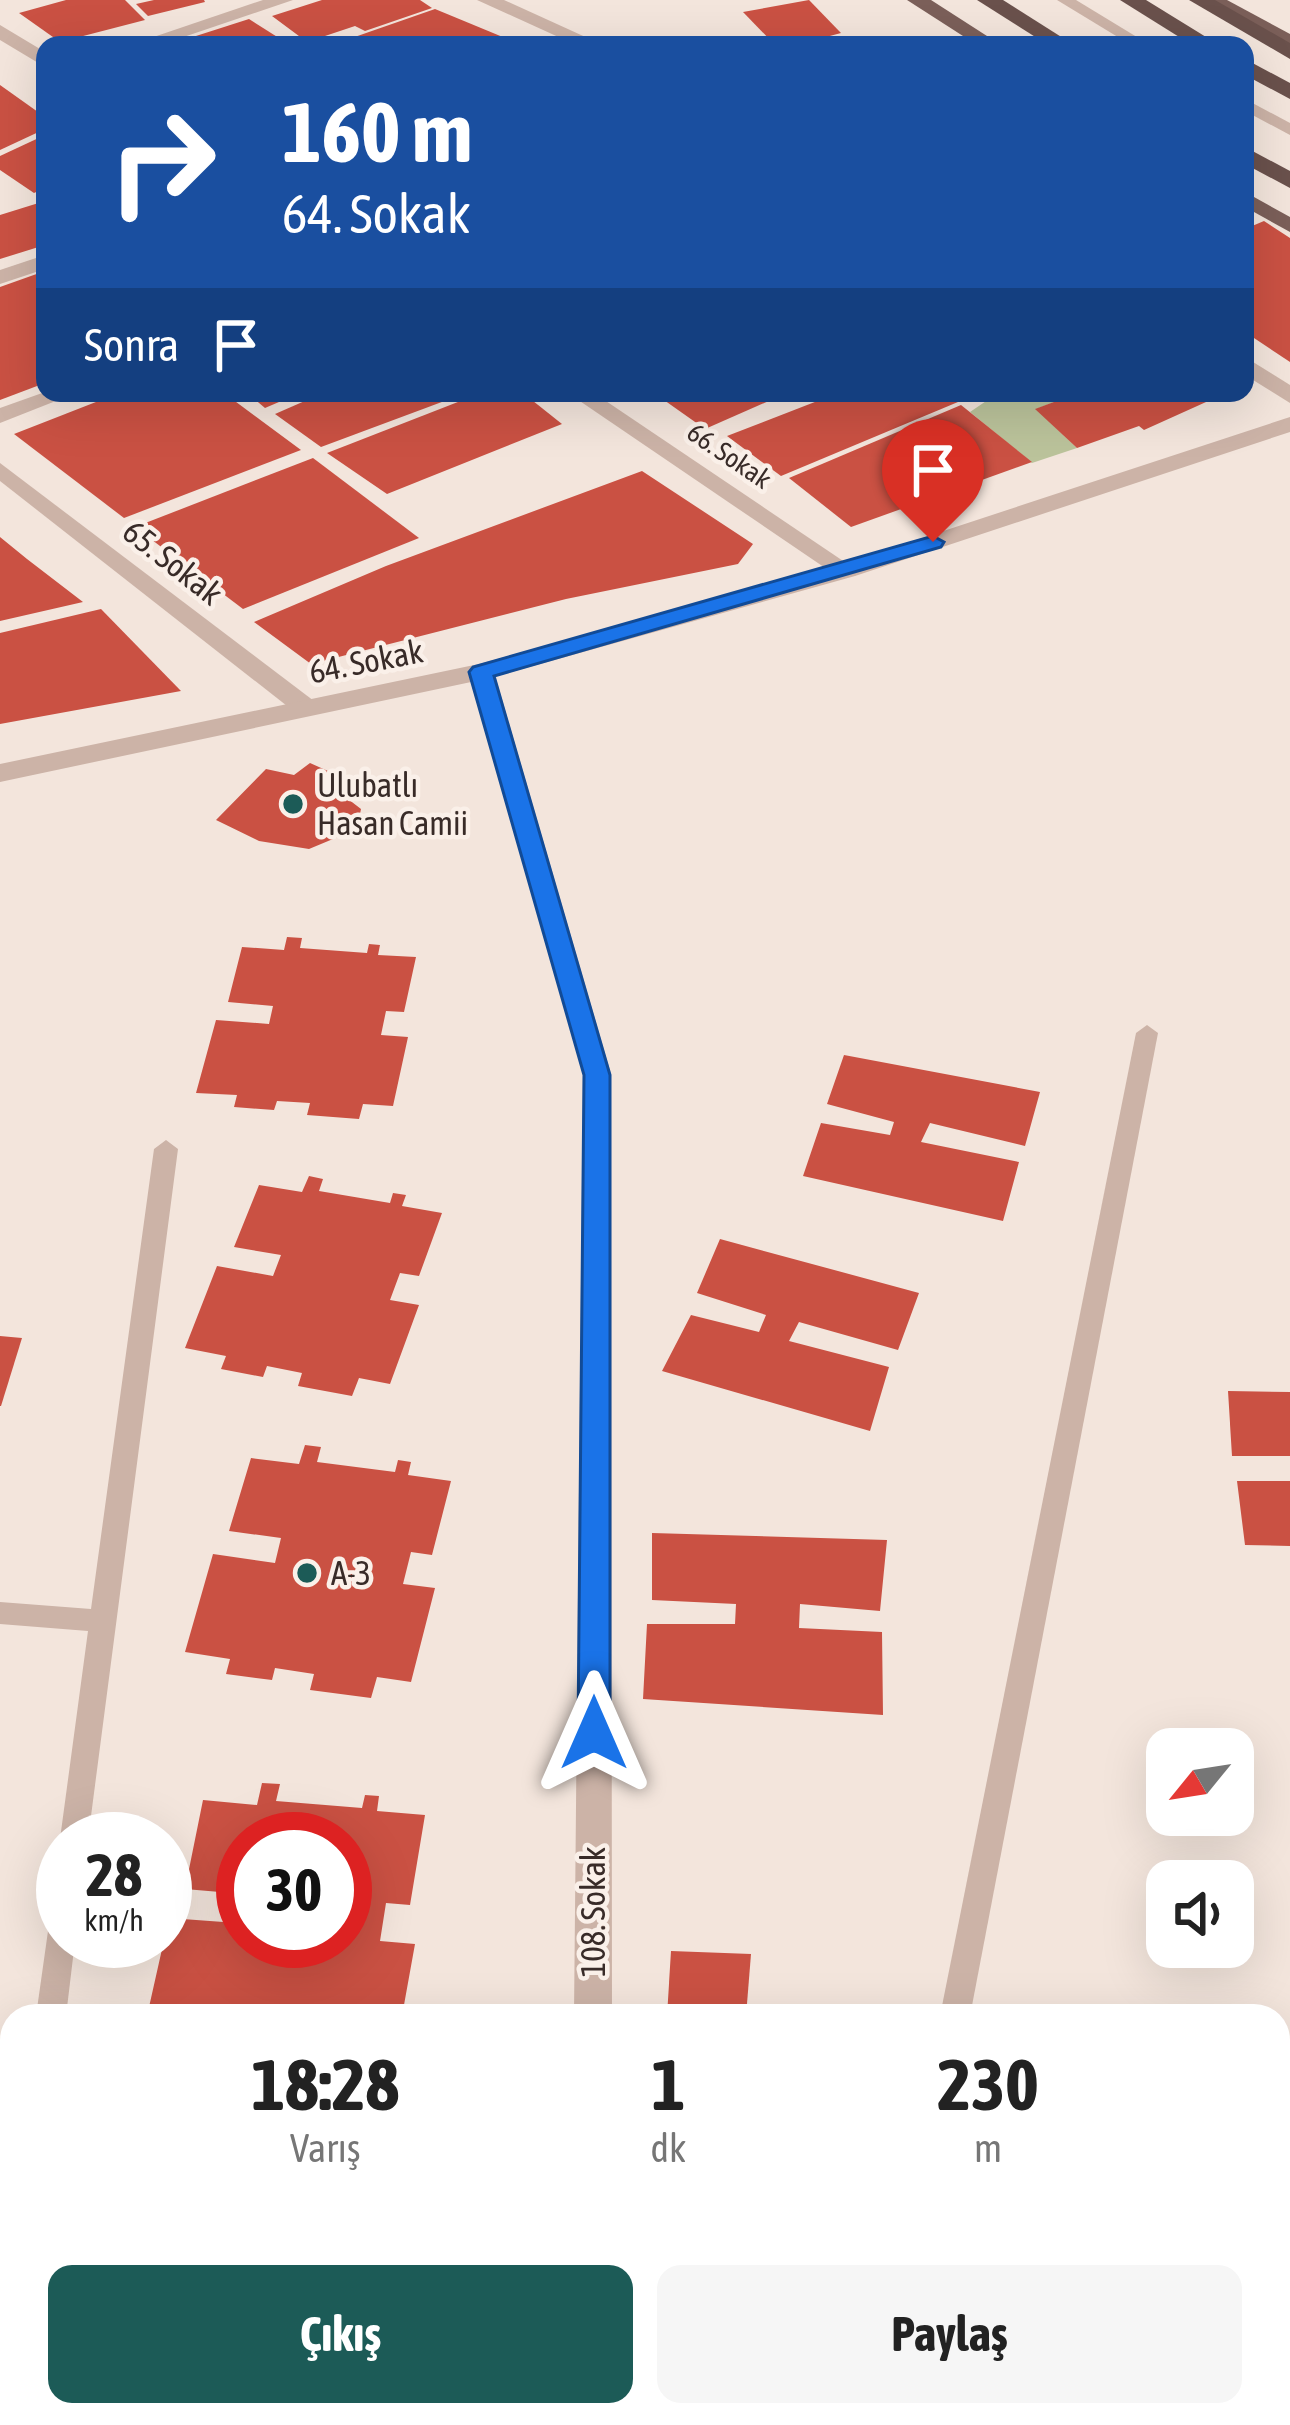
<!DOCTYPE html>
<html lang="tr">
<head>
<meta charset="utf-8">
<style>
  body { margin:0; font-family:"Asap Condensed",sans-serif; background:#f6f6f6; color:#222; height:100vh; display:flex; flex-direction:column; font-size:45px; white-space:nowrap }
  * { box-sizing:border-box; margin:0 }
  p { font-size:39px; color:#767676 }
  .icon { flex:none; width:66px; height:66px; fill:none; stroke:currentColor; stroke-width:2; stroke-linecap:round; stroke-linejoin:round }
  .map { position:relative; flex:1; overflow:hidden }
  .sheet { position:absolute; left:0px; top:2004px; width:1290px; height:423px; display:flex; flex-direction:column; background:#fff; border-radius:36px 36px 0 0; box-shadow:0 12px 48px #0002 }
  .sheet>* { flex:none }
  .guide { position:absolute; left:36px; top:36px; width:1218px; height:366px; border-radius:24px; box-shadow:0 12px 48px #0002; background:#1a4fa0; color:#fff; overflow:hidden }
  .needle { width:78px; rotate:240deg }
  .controls { position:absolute; left:1146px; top:1728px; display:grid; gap:24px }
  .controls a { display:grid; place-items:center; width:108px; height:108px; border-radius:24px; background:#fff; box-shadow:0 12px 48px #0002; font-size:60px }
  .speed { position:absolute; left:36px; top:1812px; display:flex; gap:24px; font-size:60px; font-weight:700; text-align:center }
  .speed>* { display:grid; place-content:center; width:156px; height:156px; border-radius:50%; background:#fff; box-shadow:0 12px 48px #0002; line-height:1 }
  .speed small { font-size:30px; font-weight:400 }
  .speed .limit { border:18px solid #d22; background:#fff; color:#111 }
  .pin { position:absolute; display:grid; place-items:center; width:102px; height:102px; color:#fff; margin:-123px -51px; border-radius:50% 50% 50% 0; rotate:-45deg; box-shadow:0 0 12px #0007 }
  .pin .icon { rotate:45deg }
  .me { position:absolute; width:132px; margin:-66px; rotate:0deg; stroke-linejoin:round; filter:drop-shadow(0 0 9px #0008) }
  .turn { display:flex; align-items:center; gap:42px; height:252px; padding:0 48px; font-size:54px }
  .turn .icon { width:156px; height:156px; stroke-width:2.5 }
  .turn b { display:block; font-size:84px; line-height:102px }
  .then { display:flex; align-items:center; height:114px; padding:0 48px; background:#0003; gap:24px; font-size:45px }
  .eta { display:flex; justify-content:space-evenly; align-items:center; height:204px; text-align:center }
  .eta b { font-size:72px; font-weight:700; line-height:84px }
  .action { display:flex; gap:24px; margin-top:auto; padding:24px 48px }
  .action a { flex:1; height:138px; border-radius:24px; background:#1c5b57; color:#fff; font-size:48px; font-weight:700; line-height:138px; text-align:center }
  .action a+a { background:#f6f6f6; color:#222 }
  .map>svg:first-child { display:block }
  .green { fill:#bbc39b }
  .building { fill:#ca5143 }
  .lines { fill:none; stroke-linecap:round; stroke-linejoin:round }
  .service { fill:#ccb3a7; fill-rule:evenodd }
  .minor { fill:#ccb3a7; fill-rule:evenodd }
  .tertiary { fill:#ccb3a7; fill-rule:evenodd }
  .primary { fill:#7b5f59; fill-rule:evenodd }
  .trunk { fill:#6a514c; fill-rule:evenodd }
  .route { fill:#1a73e8; stroke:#114b97; stroke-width:3 }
  .poi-dot { fill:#1c5b57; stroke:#faf0e9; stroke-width:4.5 }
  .labels { text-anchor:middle; stroke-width:9; stroke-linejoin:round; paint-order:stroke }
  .far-street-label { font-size:27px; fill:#382b28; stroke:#faf0e9 }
  .street-label { font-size:33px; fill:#382b28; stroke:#faf0e9 }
  .poi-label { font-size:33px; fill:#382b28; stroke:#faf0e9; text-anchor:start }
</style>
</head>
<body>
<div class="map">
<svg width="1290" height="2425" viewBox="0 0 1290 2425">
  <rect width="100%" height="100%" fill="#f3e5dc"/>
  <path class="green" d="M998 393H1078L1036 409 1077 448 1032 463 970 412Z"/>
  <g class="building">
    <path d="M66 0H125L145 20 60 42 19 13Z"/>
    <path d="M154 0H204L205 2 148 16 136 4Z"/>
    <path d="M322 0H420L432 8 365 31 355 26 307 42 272 16Z"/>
    <path d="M809 0 841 33 796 45H775L743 12Z"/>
    <path d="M435 9 522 45H353L346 40Z"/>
    <path d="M249 19 290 45H171V44Z"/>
    <path d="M0 85 45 117V129L0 150Z"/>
    <path d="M45 135V188L34 193 0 170V156Z"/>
    <path d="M45 201V245L0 259V215Z"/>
    <path d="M1264 221 1290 238V362L1245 332V229Z"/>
    <path d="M45 271V383L0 400V287Z"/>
    <path d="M119 393H224L301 450 124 518 14 434Z"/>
    <path d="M247 393H300L265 408Z"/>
    <path d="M323 393H466L321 447 275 414Z"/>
    <path d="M481 393H523L562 424 387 494 327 453Z"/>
    <path d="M654 393H787L705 429Z"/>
    <path d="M838 393H947L958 402 781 476 727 436Z"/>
    <path d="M1078 393 1122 396 1226 393 1144 430 1139 426 1077 448 1035 409Z"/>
    <path d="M961 405 1032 462 851 527 789 478Z"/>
    <path d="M313 458 419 538 243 609 135 527Z"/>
    <path d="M642 471 753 544 738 564 566 599 311 664 254 622 386 566Z"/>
    <path d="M0 537 27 559 83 602 0 621Z"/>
    <path d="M101 609 181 691 0 724V633Z"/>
    <path d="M310 763 357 784 348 799 361 809 357 829 309 849 259 841 216 820 266 769 294 775Z"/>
    <path d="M287 937 302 938 300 948 367 953 369 944 380 945 378 955 416 957 404 1012 386 1011 381 1035 408 1037 393 1106 363 1104 359 1119 307 1115 310 1103 277 1101 274 1110 234 1107 237 1095 196 1093 216 1020 269 1024 273 1006 228 1002 242 947 284 950Z"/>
    <path d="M844 1055 1040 1092 1025 1146 930 1123 921 1142 1019 1162 1003 1221 803 1176 821 1123 890 1135 894 1122 827 1104Z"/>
    <path d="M309 1176 323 1179 319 1191 390 1203 393 1193 406 1195 402 1206 442 1213 419 1276 400 1273 390 1300 419 1305 390 1384 359 1378 352 1396 298 1386 302 1373 267 1366 263 1377 221 1369 226 1356 185 1348 217 1266 273 1276 281 1255 234 1247 259 1185 302 1192Z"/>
    <path d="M720 1239 919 1293 898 1350 799 1322 789 1341 889 1367 870 1431 662 1371 691 1315 759 1332 766 1315 697 1293Z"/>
    <path d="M0 1336 22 1338 1 1406H0Z"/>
    <path d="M1228 1391 1290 1392V1456H1232Z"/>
    <path d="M305 1445 321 1447 317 1462 395 1472 398 1460 411 1462 408 1475 451 1481 432 1555 411 1552 403 1584 435 1588 411 1682 377 1677 371 1698 310 1690 314 1674 275 1668 272 1680 226 1674 230 1659 185 1652 213 1554 275 1563 281 1538 229 1531 251 1458 299 1464Z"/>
    <path d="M1237 1481H1290V1546L1245 1545Z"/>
    <path d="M652 1533 887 1540 880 1611 800 1604 799 1628 882 1632 883 1715 643 1699 647 1624H735L736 1604 652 1600Z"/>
    <path d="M262 1783 280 1784 276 1801 362 1808 365 1795 379 1796 377 1811 425 1815 410 1905 386 1903 380 1941 415 1944 402 2016H147L169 1918 237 1923 243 1906V1941H345V1839H243V1894L185 1889 203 1800 257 1805Z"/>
    <path d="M671 1951 751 1954 746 2016H667Z"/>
    <path d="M1290 2257V2425H905L911 2415H1278V2259Z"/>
    <path d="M120 2415H400L399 2425H118Z"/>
  </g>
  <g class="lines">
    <g class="service">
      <path d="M1057 0H1076L1150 45H1131Z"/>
      <path d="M1245 99 1290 123V135L1245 111Z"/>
      <path d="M1147 1025 1158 1033 970 2016H940L1136 1033Z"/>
      <path d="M166 1140 178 1149 88 1839H63V1846L60 1839 88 1631 0 1624V1602L91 1609 154 1149Z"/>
      <path d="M63 1911V1941H75L66 2016H36L49 1924 53 1915Z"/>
      <path d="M12 2292V2408L0 2414V2299Z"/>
    </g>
    <g class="minor">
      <path d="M263 0H293L160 45H130Z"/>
      <path d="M0 25 45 52V67L0 40Z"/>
      <path d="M45 255V269L0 284V270Z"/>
      <path d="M45 392 76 393 0 423V408Z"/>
      <path d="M568 393H594L858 571 855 576H837Z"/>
      <path d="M0 463 314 701 318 707 314 713H296L0 481Z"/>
      <path d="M481 664 494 672 611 1074 612 2016H574L583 1074 468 672Z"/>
      <path d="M1290 2215V2253L1278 2254V2216Z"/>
      <path d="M595 2415H635L637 2425H597Z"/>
    </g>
    <g class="tertiary">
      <path d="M477 0H504L603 45H576Z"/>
      <path d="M1245 357 1290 385V403L1245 375Z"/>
      <path d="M1290 417V432L855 576 490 678 0 782V764L479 664 837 566Z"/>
    </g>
    <g class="primary">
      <path d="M907 0H931L1001 45H977Z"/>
      <path d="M1202 0H1227L1290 34V48Z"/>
      <path d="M1245 192 1290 217V232L1245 207Z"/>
    </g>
    <g class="trunk">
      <path d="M977 0H1003L1074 45H1048Z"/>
      <path d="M1120 0H1146L1219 45H1192Z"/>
      <path d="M1189 0H1215L1290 43V59Z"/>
      <path d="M1245 59 1290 83V99L1245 75Z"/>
      <path d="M1245 147 1290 171V188L1245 164Z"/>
    </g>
  </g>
  <path class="route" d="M933 536 944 542 941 547 494 676 610 1075V1733L605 1743 594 1747 583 1743 578 1733 584 1075 469 672 473 667Z"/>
  <g class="poi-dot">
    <circle cx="293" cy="804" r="12"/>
    <circle cx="307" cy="1573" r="12"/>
  </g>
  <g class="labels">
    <g class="far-street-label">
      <text transform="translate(729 456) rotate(34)" y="9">66. Sokak</text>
    </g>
    <g class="street-label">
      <text transform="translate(173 562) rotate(38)" y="12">65. Sokak</text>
      <text transform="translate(366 661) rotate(-11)" y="12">64. Sokak</text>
      <text transform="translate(593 1912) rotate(-90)" y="12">108. Sokak</text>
    </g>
    <g class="poi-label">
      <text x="317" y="797">Ulubatlı<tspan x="317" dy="38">Hasan Camii</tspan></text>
      <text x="331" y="1585">A-3</text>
    </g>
  </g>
</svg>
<div class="controls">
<a><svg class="needle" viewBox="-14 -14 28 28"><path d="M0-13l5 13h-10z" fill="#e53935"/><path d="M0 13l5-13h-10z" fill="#767676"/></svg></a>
<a><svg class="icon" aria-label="sound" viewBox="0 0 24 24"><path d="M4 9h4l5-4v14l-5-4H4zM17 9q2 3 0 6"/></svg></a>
</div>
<div class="speed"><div>28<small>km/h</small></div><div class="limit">30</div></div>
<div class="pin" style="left:933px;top:542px;background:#d93025"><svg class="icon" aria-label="arrive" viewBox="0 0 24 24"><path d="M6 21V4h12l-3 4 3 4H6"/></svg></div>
<svg class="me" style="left:594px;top:1733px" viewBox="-20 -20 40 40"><path d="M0-17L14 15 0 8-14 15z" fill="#1a73e8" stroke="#fff" stroke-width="4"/></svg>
<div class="guide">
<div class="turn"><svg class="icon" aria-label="right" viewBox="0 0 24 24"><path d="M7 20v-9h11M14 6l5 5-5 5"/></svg><div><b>160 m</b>64. Sokak</div></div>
<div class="then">Sonra<svg class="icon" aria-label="arrive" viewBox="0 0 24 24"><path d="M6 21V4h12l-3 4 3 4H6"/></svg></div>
</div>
<section class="sheet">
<div class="eta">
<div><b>18:28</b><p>Varış</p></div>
<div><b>1</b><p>dk</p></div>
<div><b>230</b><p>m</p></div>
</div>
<div class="action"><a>Çıkış</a><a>Paylaş</a></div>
</section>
</div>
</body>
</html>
